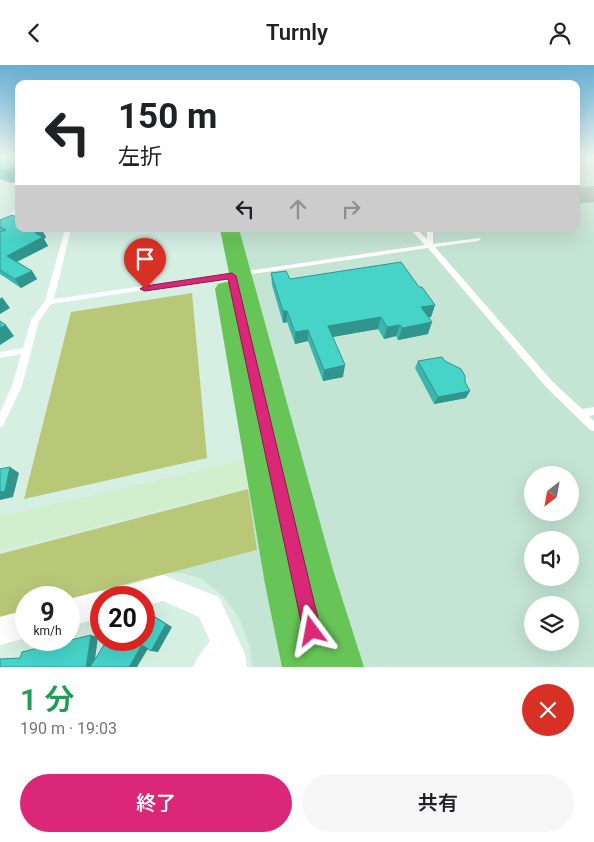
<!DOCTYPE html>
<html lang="ja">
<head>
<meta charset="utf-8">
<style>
  body { margin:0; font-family:Roboto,"Noto Sans JP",sans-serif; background:#f6f6f6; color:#202124; height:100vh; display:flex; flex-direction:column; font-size:19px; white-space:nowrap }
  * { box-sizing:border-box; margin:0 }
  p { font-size:16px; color:#757577 }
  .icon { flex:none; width:28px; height:28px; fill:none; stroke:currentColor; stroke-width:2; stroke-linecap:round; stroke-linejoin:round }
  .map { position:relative; height:602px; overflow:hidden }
  .sheet { display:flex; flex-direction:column; background:#fff; flex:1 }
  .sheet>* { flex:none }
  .top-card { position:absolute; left:15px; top:15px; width:565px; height:152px; border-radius:10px; box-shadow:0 5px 20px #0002; background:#fff; color:#202124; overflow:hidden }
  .needle { width:32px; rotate:211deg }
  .tools { position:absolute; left:524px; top:401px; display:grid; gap:10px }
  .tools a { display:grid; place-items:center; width:55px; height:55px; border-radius:50%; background:#fff; box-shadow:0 5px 20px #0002; font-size:25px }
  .speed { position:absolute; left:15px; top:521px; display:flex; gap:10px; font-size:25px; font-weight:700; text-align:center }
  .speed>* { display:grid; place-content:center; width:65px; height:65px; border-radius:50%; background:#fff; box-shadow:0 5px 20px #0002; line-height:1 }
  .speed small { font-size:12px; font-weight:400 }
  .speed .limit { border:8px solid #d22; background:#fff; color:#111 }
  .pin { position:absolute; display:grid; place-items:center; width:42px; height:42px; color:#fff; margin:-51px -21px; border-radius:50% 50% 50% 0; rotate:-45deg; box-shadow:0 0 5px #0007 }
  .pin .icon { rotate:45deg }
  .me { position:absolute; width:55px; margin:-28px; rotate:347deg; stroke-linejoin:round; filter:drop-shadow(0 0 4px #0008) }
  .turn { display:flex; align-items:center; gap:18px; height:105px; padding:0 20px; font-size:22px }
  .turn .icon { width:65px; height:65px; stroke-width:2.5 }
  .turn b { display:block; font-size:35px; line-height:42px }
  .lanes { display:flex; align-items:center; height:48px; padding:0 20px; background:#0003; justify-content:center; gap:25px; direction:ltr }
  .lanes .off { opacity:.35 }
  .round { display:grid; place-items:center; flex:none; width:52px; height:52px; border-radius:26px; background:#f6f6f6 }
  .overview { display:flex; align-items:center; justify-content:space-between; height:85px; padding:0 20px }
  h1 { font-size:30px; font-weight:600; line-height:38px; color:#1e9e55 }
  .action { display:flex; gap:10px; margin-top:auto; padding:10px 20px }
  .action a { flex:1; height:58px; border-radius:30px; background:#db2777; color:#fff; font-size:20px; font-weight:600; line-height:58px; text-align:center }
  .action a+a { background:#f6f6f6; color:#202124 }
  header { display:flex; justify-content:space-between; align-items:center; height:65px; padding:0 20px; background:#fff; font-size:22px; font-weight:600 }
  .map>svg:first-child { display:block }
  .built { fill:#c4e4d4; fill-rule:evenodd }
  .green { fill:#b9c877 }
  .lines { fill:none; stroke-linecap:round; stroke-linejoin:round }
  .taxiway { fill:#a3b8ae; fill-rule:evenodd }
  .lane { fill:#fff; fill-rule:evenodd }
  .street { fill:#fff; fill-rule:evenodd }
  .secondary { fill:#d1eecd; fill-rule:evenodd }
  .highway { fill:#67c557; fill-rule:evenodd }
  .wall { fill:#3cb6ad }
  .shaded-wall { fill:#31948d }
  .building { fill:#46d4c9; stroke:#31948d }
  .route { fill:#db2777; stroke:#8e194d }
</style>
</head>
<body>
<header><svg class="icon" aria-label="back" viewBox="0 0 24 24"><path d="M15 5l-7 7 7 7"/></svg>Turnly<svg class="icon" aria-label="person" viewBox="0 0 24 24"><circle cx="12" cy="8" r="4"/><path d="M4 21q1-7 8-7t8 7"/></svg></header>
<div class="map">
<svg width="594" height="602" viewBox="0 0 594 602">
  <rect width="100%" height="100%" fill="#d6efe3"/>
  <path class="built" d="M576 92H594V602H252L250 582 240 554 224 532 202 514 183 508H167L257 485 248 424 303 410 239 164H576ZM532 410H570V448H532ZM532 475H570V512H532ZM532 540H570V578H532Z"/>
  <g class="green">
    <path d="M192 228 207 393 24 434 71 247Z"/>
    <path d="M248 424 257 485 69 534 26 532V545L0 552V489Z"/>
  </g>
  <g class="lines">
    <path class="taxiway" d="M594 121V137L576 139V123Z"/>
    <g class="lane">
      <path d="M19 141V146L0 163V158Z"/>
      <path d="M65 164H71L54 234 425 180 410 164H416L427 174V164H433V179L480 173 481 174 478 176 435 182 552 316 582 344 594 342V350L589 351 594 356V366L590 365 546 322 428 183 51 239 39 256 22 321 3 361 0 362V347L12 321 21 289 0 293V287L23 283 31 255 45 236Z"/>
    </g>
    <g class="street">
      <path d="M163 510 219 532 245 589 247 602H193L198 592 210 576 199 552 163 536 144 541V532H115L119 523Z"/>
      <path d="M101 526 111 529 112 532H101V552L69 562V534Z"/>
      <path d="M26 545V573L0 580V552Z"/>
    </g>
    <path class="secondary" d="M274 384 285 388 290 402 286 412 275 416 0 486V452L262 391 263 388Z"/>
    <path class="highway" d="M220 164H239L334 508 364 602H282L265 519 215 224 218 219 226 217 231 218Z"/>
  </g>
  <g class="wall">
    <path d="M0 92 11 118 0 114Z"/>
    <path d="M0 155 41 164 46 172 44 174 48 181 17 197 32 206 37 214 21 223 0 209Z"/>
    <path d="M271 208 290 214 419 222 435 240 431 252H428V269L398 275 396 271 384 274 378 264 332 272 343 312 323 316 308 276 295 279 287 257 283 258 272 220Z"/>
    <path d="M418 296H445L465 317 466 333 434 339 415 303Z"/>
  </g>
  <g class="shaded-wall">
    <path d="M19 100V115L11 118 3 106Z"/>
    <path d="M41 164 46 172 44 174 48 181 12 199 7 191 35 168Z"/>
    <path d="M32 206 37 214 21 223 15 214Z"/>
    <path d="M2 232 10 243 0 249V234Z"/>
    <path d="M435 240 431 252 417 254 421 242Z"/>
    <path d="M283 246H287V257L283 258Z"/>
    <path d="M381 252 378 264 327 273 328 261Z"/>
    <path d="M432 257 428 269 398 275 402 263Z"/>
    <path d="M6 260 14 271 0 280V263Z"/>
    <path d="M400 260 396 271 384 274 387 262Z"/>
    <path d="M308 265V276L295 279V267Z"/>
    <path d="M345 300 343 312 323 316 324 305Z"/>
    <path d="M470 326 466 333 434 339 438 332Z"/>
    <path d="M10 402 19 408 13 432 0 435V427Z"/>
    <path d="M144 545 172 562 158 587 151 586Z"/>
    <path d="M91 570 98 572 94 602H86Z"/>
    <path d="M112 575H118L127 581 118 580Z"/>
    <path d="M142 580 149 582 137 602H129Z"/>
  </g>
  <g class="building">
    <path d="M0 92H19V100L3 106 0 104Z"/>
    <path d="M12 150 19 153V164H41L35 168 43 172 7 191 32 206 15 214 0 205V167L6 165 0 162V155Z"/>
    <path d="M401 197 419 222H422L435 240 421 242 432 257 402 263 400 260 387 262 381 252 328 261 345 300 324 305 308 265 295 267 287 246H283L271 208 286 206 290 214Z"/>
    <path d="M0 256 6 260 0 263Z"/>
    <path d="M442 292 445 296 461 304 465 311V317L470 326 438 332 418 296Z"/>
    <path d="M10 402 5 426 0 427V404Z"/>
    <path d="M144 545 166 559 151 586 142 580 129 602H90L107 575H112L118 580 121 575H144Z"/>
    <path d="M91 570 86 602H0V594L20 593 22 587Z"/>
  </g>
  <linearGradient id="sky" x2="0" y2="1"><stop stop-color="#64aed4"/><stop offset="0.52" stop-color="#edf8f2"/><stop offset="1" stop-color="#edf8f2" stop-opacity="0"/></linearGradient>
  <rect width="594" height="176" fill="url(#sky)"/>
  <path class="route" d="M232 208 236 211 321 566 318 572 312 575 305 572 303 566 228 214 145 226 140 224 145 221Z"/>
</svg>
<div class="tools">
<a><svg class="needle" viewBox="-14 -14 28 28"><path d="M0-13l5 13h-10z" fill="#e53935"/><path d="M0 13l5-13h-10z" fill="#757577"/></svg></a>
<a><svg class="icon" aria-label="sound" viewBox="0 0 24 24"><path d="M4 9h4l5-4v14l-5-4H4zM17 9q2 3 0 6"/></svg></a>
<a><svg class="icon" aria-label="layers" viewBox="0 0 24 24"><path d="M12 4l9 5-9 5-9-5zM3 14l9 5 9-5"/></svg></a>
</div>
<div class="speed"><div>9<small>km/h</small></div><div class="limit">20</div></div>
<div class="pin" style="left:145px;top:224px;background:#d93025"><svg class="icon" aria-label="arrive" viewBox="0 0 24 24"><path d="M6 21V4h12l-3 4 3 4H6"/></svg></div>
<svg class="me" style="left:312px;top:566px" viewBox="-20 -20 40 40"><path d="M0-17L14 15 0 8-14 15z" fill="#db2777" stroke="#fff" stroke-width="4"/></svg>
<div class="top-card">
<div class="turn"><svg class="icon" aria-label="left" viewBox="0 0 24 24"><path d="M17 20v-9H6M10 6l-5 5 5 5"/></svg><div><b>150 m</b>左折</div></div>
<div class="lanes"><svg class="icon" aria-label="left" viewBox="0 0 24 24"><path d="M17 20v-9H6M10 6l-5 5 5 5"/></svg><svg class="icon off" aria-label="ahead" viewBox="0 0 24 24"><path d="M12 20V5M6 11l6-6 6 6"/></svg><svg class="icon off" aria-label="right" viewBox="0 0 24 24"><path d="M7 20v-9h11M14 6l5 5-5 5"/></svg></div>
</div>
</div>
<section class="sheet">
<div class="overview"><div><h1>1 分</h1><p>190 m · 19:03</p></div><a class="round" style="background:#d93025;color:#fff"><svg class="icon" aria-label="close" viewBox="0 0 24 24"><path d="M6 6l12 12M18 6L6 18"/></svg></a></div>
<div class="action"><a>終了</a><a>共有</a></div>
</section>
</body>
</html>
